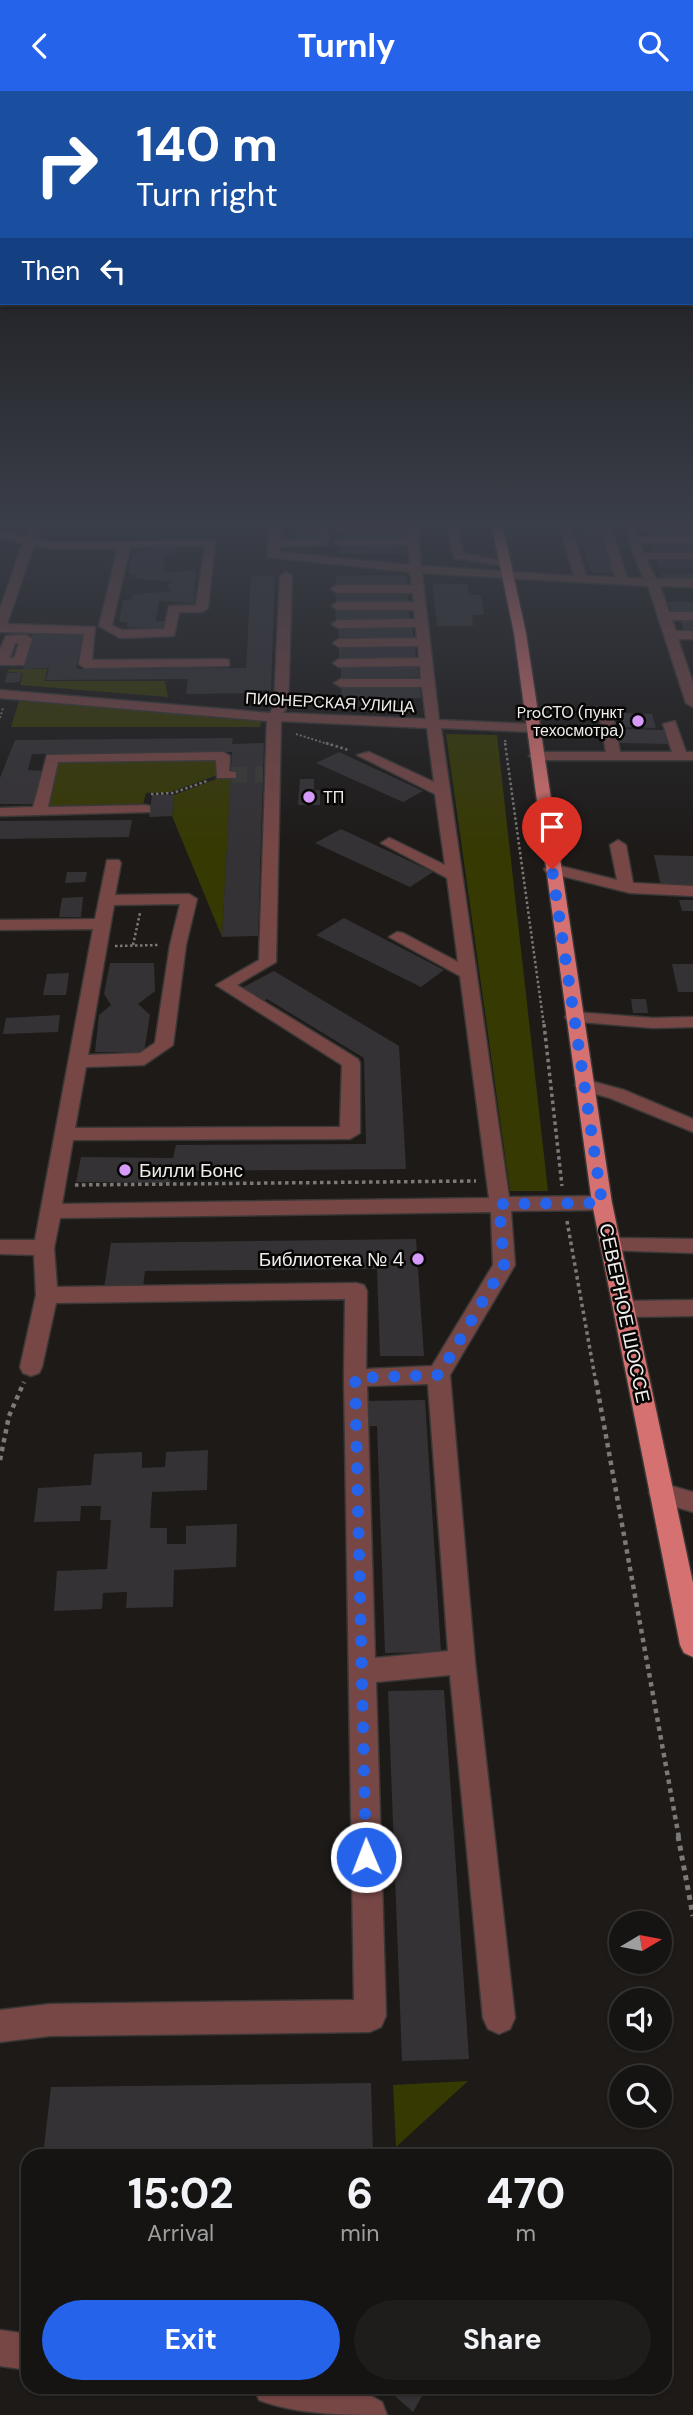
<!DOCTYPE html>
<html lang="en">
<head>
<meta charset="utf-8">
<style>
  body { margin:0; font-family:"DM Sans",sans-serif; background:#1f1d1b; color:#f1f3f6; height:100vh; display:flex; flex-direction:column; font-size:26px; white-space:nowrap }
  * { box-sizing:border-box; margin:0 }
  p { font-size:23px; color:#9e9e9f }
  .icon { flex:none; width:38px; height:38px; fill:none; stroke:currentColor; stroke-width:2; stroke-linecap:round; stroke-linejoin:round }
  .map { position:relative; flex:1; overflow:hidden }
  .details { position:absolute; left:21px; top:2058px; width:651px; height:245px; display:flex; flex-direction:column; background:#161412; border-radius:21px; box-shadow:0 2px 5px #0004,0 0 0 2px #353332 }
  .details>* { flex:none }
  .banner { position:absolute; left:0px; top:0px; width:693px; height:214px; box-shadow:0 2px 5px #0004,0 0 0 2px #353332; background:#1a4fa0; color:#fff; overflow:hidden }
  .needle { width:46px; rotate:80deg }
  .buttons { position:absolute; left:609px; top:1820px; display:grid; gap:14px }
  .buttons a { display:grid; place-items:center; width:63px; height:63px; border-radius:50%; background:#161412; box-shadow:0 2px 5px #0004,0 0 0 2px #353332; font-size:35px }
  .pin { position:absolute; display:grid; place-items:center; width:60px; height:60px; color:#fff; margin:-72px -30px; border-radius:50% 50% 50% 0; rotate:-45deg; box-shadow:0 0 7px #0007 }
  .pin .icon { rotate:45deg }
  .me { position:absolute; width:77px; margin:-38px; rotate:359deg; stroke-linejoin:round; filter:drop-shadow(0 0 5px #0008) }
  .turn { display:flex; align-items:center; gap:24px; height:147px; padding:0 21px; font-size:32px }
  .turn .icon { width:91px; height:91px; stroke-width:2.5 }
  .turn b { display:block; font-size:49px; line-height:60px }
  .then { display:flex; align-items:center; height:66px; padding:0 21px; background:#0003; gap:14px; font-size:26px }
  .eta { display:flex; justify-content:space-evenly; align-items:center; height:119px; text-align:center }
  .eta b { font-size:42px; font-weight:700; line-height:49px }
  .primary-button { display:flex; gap:14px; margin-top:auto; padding:14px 21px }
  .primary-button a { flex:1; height:80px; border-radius:42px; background:#2563eb; color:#fff; font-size:28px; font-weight:700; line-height:80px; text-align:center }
  .primary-button a+a { background:#1f1d1b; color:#f1f3f6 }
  header { display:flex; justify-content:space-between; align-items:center; height:91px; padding:0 21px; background:#2563eb; color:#fff; font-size:32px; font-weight:700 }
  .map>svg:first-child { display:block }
  .green { fill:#373903 }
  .building { fill:#353235 }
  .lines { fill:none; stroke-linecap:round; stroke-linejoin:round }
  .minor-tunnel { stroke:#3c3a38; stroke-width:16; stroke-dasharray:16 8; stroke-linecap:butt }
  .minor-casing { stroke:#3a3836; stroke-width:3 }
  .major-casing { stroke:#3a3836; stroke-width:3 }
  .path-far4 { stroke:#7c7a78; stroke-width:2; stroke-dasharray:2 2; stroke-linecap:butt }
  .path-far3 { stroke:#7c7a78; stroke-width:2.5; stroke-dasharray:2.5 2.5; stroke-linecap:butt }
  .path-far2 { stroke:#7c7a78; stroke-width:3.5; stroke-dasharray:3.5 3.5; stroke-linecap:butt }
  .path-far1 { stroke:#7c7a78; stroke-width:4.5; stroke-dasharray:4.5 4.5; stroke-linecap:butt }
  .path { stroke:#7c7a78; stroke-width:5; stroke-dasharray:5 5; stroke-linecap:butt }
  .minor { fill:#774746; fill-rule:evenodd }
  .major { fill:#d57170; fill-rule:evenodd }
  .route { stroke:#2563eb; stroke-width:12; stroke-dasharray:0 21.6 }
  .poi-dot { fill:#d69bfa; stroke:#070605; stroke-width:2.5 }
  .labels { text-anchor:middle; stroke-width:5; stroke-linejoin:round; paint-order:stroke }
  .far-street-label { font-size:16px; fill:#efedec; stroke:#070605 }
  .far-poi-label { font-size:16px; fill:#efedec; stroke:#070605; text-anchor:end }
  .poi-label { font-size:19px; fill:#efedec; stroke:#070605; text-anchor:start }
  .street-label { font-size:19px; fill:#efedec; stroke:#070605 }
</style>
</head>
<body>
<header><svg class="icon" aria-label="back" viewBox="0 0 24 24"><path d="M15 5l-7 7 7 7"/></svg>Turnly<svg class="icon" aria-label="search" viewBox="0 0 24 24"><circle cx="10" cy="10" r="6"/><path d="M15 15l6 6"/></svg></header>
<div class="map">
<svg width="693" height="2324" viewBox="0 0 693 2324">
  <rect width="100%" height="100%" fill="#1d1a18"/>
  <g class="green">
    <path d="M9 578H47L45 590H165L168 606 20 594 23 582 8 581Z"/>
    <path d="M19 610 262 628 260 636H11Z"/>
    <path d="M446 643 497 644 548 1100H510Z"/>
    <path d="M221 666 220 683 171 701 146 702 142 717 43 719 54 668Z"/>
    <path d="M224 685H231L222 846 172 725 174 704Z"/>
    <path d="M468 1990 396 2056 393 1994Z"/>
  </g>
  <g class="building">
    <path d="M294 432H316V448H293Z"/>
    <path d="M575 432H597L615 482H592Z"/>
    <path d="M644 436H693V445H647Z"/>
    <path d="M339 440H403L404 449H339Z"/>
    <path d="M650 452H693V461L653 462Z"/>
    <path d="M339 455H404L405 463H339Z"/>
    <path d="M153 456H176L175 464H166L163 482 196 479 194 512 159 510 156 530H167L166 538 127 536V531H119L123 509H131L132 504 146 502 171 501V498L166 497 172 490 135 488 136 483H129L132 463Z"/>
    <path d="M656 467H693V477H660Z"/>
    <path d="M661 483H693V488H663Z"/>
    <path d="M407 484 408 494 337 495 336 485Z"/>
    <path d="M251 485H275L271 599H249V602L186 603 188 588 46 589 49 577 23 578 32 543 83 542 76 578 246 577Z"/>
    <path d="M433 493H468L469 504H481L484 524H472L473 535H437Z"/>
    <path d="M335 500H407L408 511H336Z"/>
    <path d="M668 511H693V522H672Z"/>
    <path d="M335 518H408L410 528 336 529Z"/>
    <path d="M680 529H693V540H684Z"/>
    <path d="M412 536 414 547 339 548 338 537Z"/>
    <path d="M415 555 416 566 339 567V556Z"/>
    <path d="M418 574 419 586 341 587V575Z"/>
    <path d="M7 582H22L19 591 5 592Z"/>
    <path d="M420 595 421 607 342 608 341 596Z"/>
    <path d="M621 622 652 623 656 637 624 636Z"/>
    <path d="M615 638 664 639 668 653 618 652Z"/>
    <path d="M233 647 232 653 264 652 258 845 222 846 232 661 32 663 28 679 43 680 35 713H0V687L15 649Z"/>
    <path d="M339 661 423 700 403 711 316 672Z"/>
    <path d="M300 688H314V699H320V714H298Z"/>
    <path d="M152 704H174L172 725 149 726Z"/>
    <path d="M132 729 129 746 0 748V730Z"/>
    <path d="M341 738 433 781 410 796 315 752Z"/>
    <path d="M654 764 693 765V795H661Z"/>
    <path d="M67 781H87L85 791 65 792Z"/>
    <path d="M83 806 81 826H59L62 807Z"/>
    <path d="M679 809H693V820H682Z"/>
    <path d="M344 827 444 879 421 896 316 844Z"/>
    <path d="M110 872H154L155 900 138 913 150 924 144 961H95L99 924 111 914 104 903Z"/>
    <path d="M672 873H693V901H678Z"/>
    <path d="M274 880 399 955 406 1078 172 1080 170 1092 76 1091 81 1066 173 1067 176 1054 366 1053 364 967 267 908 262 911 240 898Z"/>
    <path d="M69 882 66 904H43L47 883Z"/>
    <path d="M631 908H646L648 922H633Z"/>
    <path d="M60 924 58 941 3 943 6 927Z"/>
    <path d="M416 1148 424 1265H380L377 1178 145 1180 143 1196 104 1197 111 1152Z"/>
    <path d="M425 1309 441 1561 385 1562 377 1335H363L362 1310Z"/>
    <path d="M208 1359 207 1399 152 1401 150 1437H167V1453H186V1435L237 1433 236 1476 174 1479 173 1516 126 1517 127 1501 103 1502 102 1518 54 1520 57 1480 107 1478 111 1429H100L101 1415H81L80 1430 34 1431 38 1397 91 1394 94 1363 142 1361V1377L165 1376 166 1361Z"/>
    <path d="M444 1599 469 1968 402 1970 388 1600Z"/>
    <path d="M371 1992 373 2061 43 2065 51 1996Z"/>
    <path d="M385 2296H427L413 2321Z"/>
  </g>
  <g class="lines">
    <path class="minor-tunnel" d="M231 684 263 683"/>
    <defs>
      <g id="minor">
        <path d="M30 432H41L36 448 47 451 215 450 208 517 202 521H179L174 545 120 547 99 535 118 457H47L34 454 7 533 95 536 92 569 224 568 229 569V575L85 577 79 573 84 543 0 541V518L23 452 0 446V440L26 446ZM205 455 196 514 169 515 164 538 122 539 112 534 130 456Z"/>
        <path d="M269 432H281V449H318V432H330L327 454 280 456 278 461 410 474 408 454 339 455 333 452 339 449 407 448 406 440H339L333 437 339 434 417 432 421 475 574 485 559 432H570L586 485 615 486 599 432H610L627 487H643L623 432H693V437L636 438 638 446H693V452H640L644 462H693V468H646L656 488H693V496L660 495 669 521H693V529H672L676 540H693V548H678L693 592V616L686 612 648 495 422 482 439 629 533 633 540 637 533 641 441 637 509 1106 602 1105 612 1112 602 1119 511 1120 515 1174 450 1284 475 1571 515 1927 510 1938 499 1943 488 1938 483 1927 450 1584 376 1591 386 1925 381 1936 370 1941 50 1945 0 1951V1919L50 1913 354 1909 344 1287 345 1208 56 1212 42 1276 39 1282 31 1285 23 1282 20 1276 36 1204 34 1164 0 1163V1149H35L93 838 0 839V829L95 828 107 769H119L121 772 115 804 189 803 197 808 186 854 173 954 144 974 86 976 75 1037 340 1036 342 974 216 894 259 869 267 630 0 607V599L270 622 274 615 280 485 286 481 292 485 288 615 283 622 426 628 422 596H341L334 592 341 588H421L420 575 339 576 333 572 339 568 419 567 418 555 339 556 333 552 339 548 417 547 416 536 338 537 332 533 338 529 415 528 414 519H338L332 515 338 511H414L413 502H337L331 498 337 494H412L410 481 268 466ZM281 630 427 637 434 691 369 661 357 664 435 703 445 774 394 749 389 747 381 752 447 787 458 871 403 842 397 841 389 846 460 885 489 1107 62 1113 73 1049 350 1048 360 1042V972L358 968 237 894 276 871ZM180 813 170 854 155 952 140 962 88 964 114 814ZM491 1121 493 1174 432 1275 366 1278 367 1200 364 1194 356 1192 57 1196 54 1157 60 1127ZM428 1293 448 1560 375 1567 367 1295Z"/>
        <path d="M445 432H456L463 462 512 472 506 475 454 467Z"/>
        <path d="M26 544 32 548 24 574H0V558L6 545ZM15 552H19L14 567H10Z"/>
        <path d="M607 625 614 629 620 661H672L663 633 675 630 686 661H693V669H536L529 665 536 661H606L600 629Z"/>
        <path d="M223 661 230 665 229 680 236 681V687H217L216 669 58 671 48 716 145 714 150 715V721L0 725V717L33 716 47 664Z"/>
        <path d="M618 749 626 754 633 792 693 795V805L630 802 546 781 544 778 552 773 617 789 610 754Z"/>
        <path d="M574 921 653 927 693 926V936L653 937 568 930 565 926 568 922Z"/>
        <path d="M584 988 624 999 693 1028V1041L610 1007 577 998 575 994 577 990Z"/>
        <path d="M611 1147 693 1148V1162L604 1159 601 1154 604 1149Z"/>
        <path d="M693 1209V1225L624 1226 616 1224 613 1218 616 1212 624 1210Z"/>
        <path d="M661 1392 693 1401V1421L652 1409 649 1402 652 1395Z"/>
        <path d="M0 2239 28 2243V2279L0 2275Z"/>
        <path d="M254 2296H355L382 2311 387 2324C346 2324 298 2324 259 2309Z"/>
      </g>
      <path id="major" d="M491 432H502L526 542 612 1112 693 1492V1566L684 1562 680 1554 592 1112 514 542Z"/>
    </defs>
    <use href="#minor" class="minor-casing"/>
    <use href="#major" class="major-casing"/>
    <g class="path-far4">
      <path d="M0 627 3 617"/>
      <path d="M296 643 331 654"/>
      <path d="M505 649 506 654"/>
    </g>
    <g class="path-far3">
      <path d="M326 652 348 659"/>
      <path d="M505 652 544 935"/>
      <path d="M151 703 173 702 207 690"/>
      <path d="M133 854 140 822"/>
      <path d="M115 855 160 854"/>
    </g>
    <g class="path-far2">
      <path d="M544 933 562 1095"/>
      <path d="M75 1094 476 1090"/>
      <path d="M567 1130 596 1292"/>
    </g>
    <g class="path-far1">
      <path d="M596 1290 679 1747"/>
      <path d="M0 1369 9 1325 24 1291"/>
    </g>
    <path class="path" d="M678 1745 693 1825"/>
    <use href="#minor" class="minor"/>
    <use href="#major" class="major"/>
  </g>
  <linearGradient id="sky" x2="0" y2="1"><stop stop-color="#100e0d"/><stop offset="0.57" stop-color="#3a3e48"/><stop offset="1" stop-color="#3a3e48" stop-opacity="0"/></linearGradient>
  <rect width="693" height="758" fill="url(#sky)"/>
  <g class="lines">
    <path class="route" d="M366 1766 355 1287 439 1284 504 1174 499 1113 602 1112 552 778"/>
  </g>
  <g class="poi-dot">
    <circle cx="638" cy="630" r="7"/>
    <circle cx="309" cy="706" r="7"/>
    <circle cx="125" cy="1079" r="7"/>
    <circle cx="418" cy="1168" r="7"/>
  </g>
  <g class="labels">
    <g class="far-street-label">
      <text transform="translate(330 611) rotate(3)" y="6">ПИОНЕРСКАЯ УЛИЦА</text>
    </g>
    <g class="far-poi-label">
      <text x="624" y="627">ProСТО (пункт<tspan x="624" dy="18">техосмотра)</tspan></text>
      <text x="323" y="712" text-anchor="start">ТП</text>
    </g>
    <g class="poi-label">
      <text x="139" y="1086">Билли Бонс</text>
      <text x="404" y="1175" text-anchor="end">Библиотека № 4</text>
    </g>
    <g class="street-label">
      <text transform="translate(625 1222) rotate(78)" y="7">СЕВЕРНОЕ ШОССЕ</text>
    </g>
  </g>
</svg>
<div class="buttons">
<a><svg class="needle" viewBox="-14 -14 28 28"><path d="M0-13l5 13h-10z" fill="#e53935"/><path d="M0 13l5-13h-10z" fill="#9e9e9f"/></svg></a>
<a><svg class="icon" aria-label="sound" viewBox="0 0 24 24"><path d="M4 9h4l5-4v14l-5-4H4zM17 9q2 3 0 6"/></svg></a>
<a><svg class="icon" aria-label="search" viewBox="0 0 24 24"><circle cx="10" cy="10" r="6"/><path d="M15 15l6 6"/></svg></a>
</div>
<div class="pin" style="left:552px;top:778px;background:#d93025"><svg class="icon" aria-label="arrive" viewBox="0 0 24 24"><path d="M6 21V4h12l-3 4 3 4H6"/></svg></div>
<svg class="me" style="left:366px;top:1766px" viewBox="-20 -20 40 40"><circle r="17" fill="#2563eb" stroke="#fff" stroke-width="3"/><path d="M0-11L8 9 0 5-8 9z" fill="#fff"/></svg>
<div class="banner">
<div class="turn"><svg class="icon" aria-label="right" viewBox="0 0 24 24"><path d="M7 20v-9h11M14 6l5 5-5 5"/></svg><div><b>140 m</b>Turn right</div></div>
<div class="then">Then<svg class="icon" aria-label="left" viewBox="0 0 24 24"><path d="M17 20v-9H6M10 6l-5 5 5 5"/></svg></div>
</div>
<section class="details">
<div class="eta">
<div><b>15:02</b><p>Arrival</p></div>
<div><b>6</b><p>min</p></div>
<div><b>470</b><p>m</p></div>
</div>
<div class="primary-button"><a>Exit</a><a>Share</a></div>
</section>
</div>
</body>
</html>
